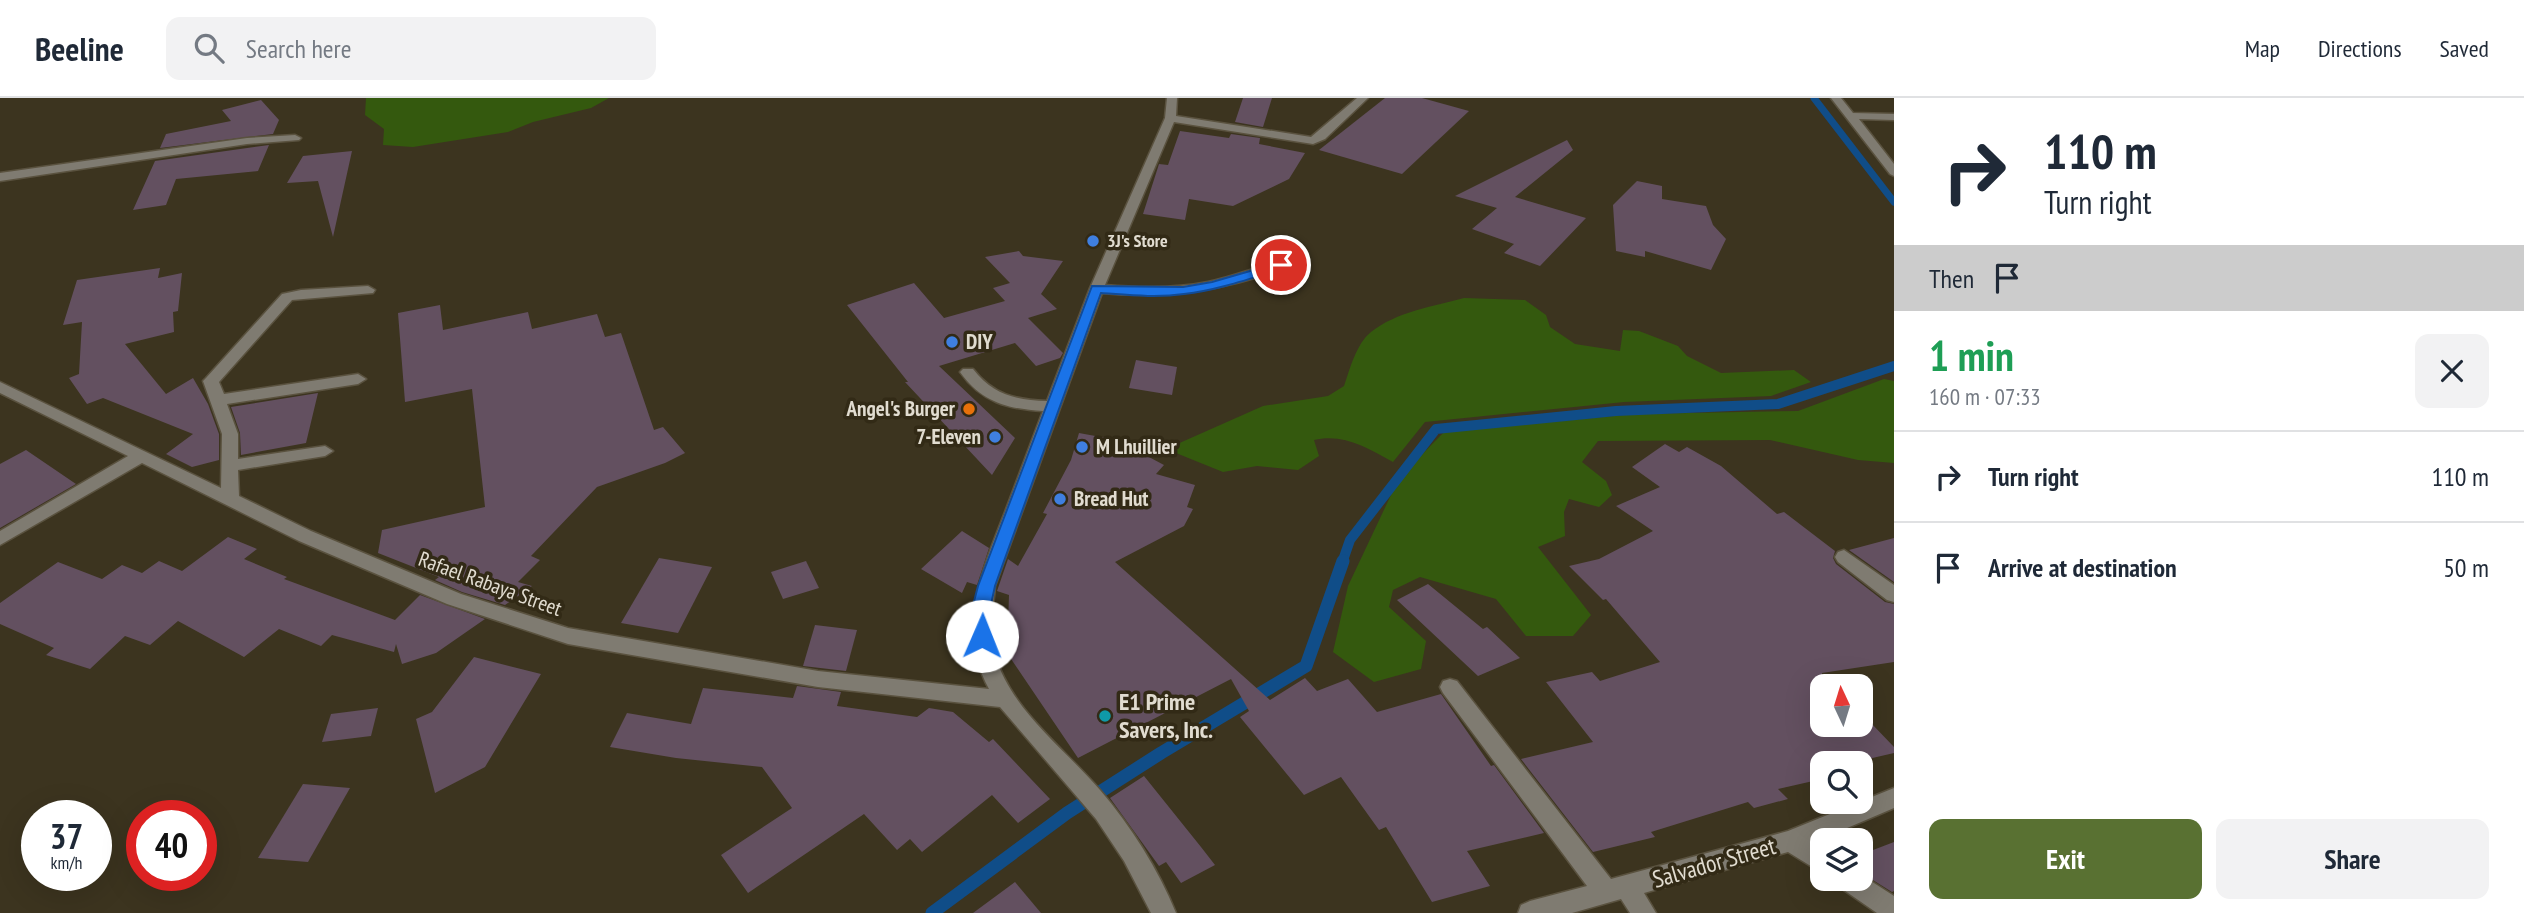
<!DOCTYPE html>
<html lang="en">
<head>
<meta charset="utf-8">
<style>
  body { margin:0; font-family:"PT Sans Narrow",sans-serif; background:#f2f2f3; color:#1f2937; height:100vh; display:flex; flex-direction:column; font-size:26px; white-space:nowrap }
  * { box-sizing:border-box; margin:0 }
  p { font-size:23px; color:#747a83 }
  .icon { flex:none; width:38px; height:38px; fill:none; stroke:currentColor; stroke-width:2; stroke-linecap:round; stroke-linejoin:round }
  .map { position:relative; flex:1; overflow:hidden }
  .panel { display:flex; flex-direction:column; background:#fff; width:630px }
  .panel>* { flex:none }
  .guide { background:#fff; color:#1f2937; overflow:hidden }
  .needle { width:46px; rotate:356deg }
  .buttons { position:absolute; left:1810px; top:576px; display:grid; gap:14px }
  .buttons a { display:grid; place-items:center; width:63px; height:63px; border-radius:14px; background:#fff; box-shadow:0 7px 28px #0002; font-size:35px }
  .speed { position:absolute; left:21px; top:702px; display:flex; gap:14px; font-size:35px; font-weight:700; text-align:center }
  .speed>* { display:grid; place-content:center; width:91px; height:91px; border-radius:50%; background:#fff; box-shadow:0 7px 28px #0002; line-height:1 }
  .speed small { font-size:18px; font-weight:400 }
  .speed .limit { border:10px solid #d22; background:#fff; color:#111 }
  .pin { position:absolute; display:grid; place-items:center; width:60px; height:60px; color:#fff; margin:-30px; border:4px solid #fff; border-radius:50%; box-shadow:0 2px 7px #0007 }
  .me { position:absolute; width:77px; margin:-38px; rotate:1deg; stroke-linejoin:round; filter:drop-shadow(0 0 5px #0008) }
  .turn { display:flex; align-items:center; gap:24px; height:147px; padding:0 35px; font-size:32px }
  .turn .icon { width:91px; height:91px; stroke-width:2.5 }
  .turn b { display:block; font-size:49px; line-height:60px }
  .then { display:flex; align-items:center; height:66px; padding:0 35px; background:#0003; gap:14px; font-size:26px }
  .round { display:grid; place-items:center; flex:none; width:74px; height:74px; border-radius:14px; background:#f2f2f3 }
  .overview { display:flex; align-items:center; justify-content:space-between; height:119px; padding:0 35px }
  h1 { font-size:42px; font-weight:800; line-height:52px; color:#1e9e55 }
  .action { display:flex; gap:14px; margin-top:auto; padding:14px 35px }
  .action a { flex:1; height:80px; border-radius:14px; background:#597132; color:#fff; font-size:28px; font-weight:800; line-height:80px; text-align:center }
  .action a+a { background:#f2f2f3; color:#1f2937 }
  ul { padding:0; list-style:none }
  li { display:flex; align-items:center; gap:21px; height:91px; padding:0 35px; border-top:2px solid #e0e1e3 }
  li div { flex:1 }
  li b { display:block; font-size:26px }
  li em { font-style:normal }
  header { display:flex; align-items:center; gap:42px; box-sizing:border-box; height:98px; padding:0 35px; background:#fff; border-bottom:2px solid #e0e1e3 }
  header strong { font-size:33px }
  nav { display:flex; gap:38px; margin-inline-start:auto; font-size:24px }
  .search { width:490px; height:63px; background:#f2f2f3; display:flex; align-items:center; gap:18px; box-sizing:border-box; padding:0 24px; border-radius:14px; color:#747a83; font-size:26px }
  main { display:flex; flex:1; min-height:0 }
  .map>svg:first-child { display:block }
  .green { fill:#34590e }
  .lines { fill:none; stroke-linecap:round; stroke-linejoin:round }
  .stream-far2 { stroke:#104d88; stroke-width:7 }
  .stream-far1 { stroke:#104d88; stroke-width:10 }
  .stream { stroke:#104d88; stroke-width:13 }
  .building { fill:#635060 }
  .minor-casing { stroke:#5a523f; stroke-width:3 }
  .minor { fill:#7f7b71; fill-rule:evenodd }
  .route { fill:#1a73e8; stroke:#114b97; stroke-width:2 }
  .shop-dot { fill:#3f7fe0; stroke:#322a16; stroke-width:2.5 }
  .food-dot { fill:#e8710a; stroke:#322a16; stroke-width:2.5 }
  .culture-dot { fill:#0f9aa8; stroke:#322a16; stroke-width:2.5 }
  .labels { text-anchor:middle; stroke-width:7; stroke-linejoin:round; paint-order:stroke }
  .far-poi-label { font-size:18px; font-weight:bold; fill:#e1dcd0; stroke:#322a16; text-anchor:start }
  .poi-label { font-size:21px; font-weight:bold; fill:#e1dcd0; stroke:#322a16; text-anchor:start }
  .street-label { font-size:21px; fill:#e1dcd0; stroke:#322a16 }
  .near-poi-label { font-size:24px; font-weight:bold; fill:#e1dcd0; stroke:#322a16; text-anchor:start }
  .near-street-label { font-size:24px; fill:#e1dcd0; stroke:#322a16 }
</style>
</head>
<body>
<header>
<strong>Beeline</strong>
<div class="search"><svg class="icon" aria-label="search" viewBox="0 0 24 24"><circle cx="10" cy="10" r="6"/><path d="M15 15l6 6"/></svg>Search here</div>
<nav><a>Map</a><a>Directions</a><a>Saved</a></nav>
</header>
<main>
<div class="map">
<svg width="1894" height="815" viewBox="0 0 1894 815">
  <rect width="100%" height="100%" fill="#3c341f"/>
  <g class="green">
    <path d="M609 0 591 10 533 24 508 34 413 49 383 47 384 31 365 17 366 0Z"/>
    <path d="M1464 200 1525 202 1546 217 1550 229 1575 246 1620 253 1623 232 1639 233 1678 248 1687 258 1721 275 1794 272 1811 284 1771 298 1624 304 1425 324 1393 364C1368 350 1343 335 1314 342L1319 358 1298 372 1257 368 1223 374 1166 351 1263 308 1328 298 1344 288C1350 271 1356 246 1371 234 1396 214 1434 208 1464 200Z"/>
    <path d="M1884 281 1894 283V365L1858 362 1770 342 1598 343 1582 364 1606 383 1612 397 1599 409 1569 401 1564 414 1565 438 1538 449 1591 517 1573 538H1526L1496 501 1420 479 1393 492 1389 509 1426 543 1421 571 1374 584 1333 554 1348 488 1399 380 1444 334 1635 316 1798 313Z"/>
  </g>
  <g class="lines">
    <path class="stream-far2" d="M1814 0 1894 104"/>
    <path class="stream-far1" d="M1342 465 1350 442 1436 331 1616 313 1778 306 1894 268"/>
    <path class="stream" d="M932 815 1067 715 1161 655 1306 568 1343 463"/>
  </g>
  <g class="building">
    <path d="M1243 0H1272L1263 29 1235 24Z"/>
    <path d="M1385 0H1422L1469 13 1402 76 1319 52Z"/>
    <path d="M261 2 279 22 273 36 160 50 166 36 231 23 222 12Z"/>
    <path d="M1180 33 1229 40 1231 36 1260 40 1259 46 1305 55 1289 81 1233 108 1189 101 1185 122 1143 116 1159 66 1168 67Z"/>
    <path d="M1567 42 1573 52 1515 99 1586 120 1540 168 1504 155 1514 146 1472 131 1497 110 1455 98Z"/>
    <path d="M269 47 258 73 176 81 166 107 133 112 155 63Z"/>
    <path d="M352 53 333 139 318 83 287 85 303 58Z"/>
    <path d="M1637 83 1662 88V101L1706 108 1713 127 1726 141 1711 172 1645 153V159L1616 153 1613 107Z"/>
    <path d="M1019 153 1023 158 1063 163 1041 196 1057 211 1028 220 1063 255 1060 260 1036 268 1015 245 939 268 1015 340 992 377 905 284H908L847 207 914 185 944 220 1005 203 993 190 1010 185 985 159Z"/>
    <path d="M160 170 158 180 182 175 178 213 173 214 174 234 125 246 166 296 193 280 208 306 219 336V362L192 369 166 356 193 336 103 300 87 306 69 280 79 276 82 224 63 227 77 182Z"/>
    <path d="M440 207 443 232 528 214 532 231 597 216 605 239 621 235 654 332 663 329 685 355 665 365 597 389 531 458 540 462 518 484 532 488 505 507 462 494 435 482 439 479 378 455 382 432 485 409 472 291 405 304 398 215Z"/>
    <path d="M1136 262 1177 269 1172 297 1129 290Z"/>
    <path d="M318 295 306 345 241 357 240 335 231 309Z"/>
    <path d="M1079 335 1117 342 1164 367 1156 376 1195 387 1187 409 1193 411 1184 428 1115 464 1270 602 1305 580 1317 593 1348 581 1377 614 1441 596 1491 668 1494 667 1544 735 1467 753 1490 788 1432 804 1386 729 1379 732 1341 679 1304 697 1240 619 1249 613 1231 581 1078 660 1007 555 1009 497 997 493 1008 461 1018 468 1047 416 1043 415 1071 362Z"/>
    <path d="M1665 346 1679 354 1687 349 1721 368 1777 416 1784 414 1835 453 1833 460 1836 466 1885 504 1894 506V564L1822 575V626H1846L1849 630 1871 625 1894 649V655L1851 665H1822V681L1778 691 1788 701 1754 710 1748 704 1651 734 1655 739 1593 754 1521 661 1593 644 1546 584 1592 574 1600 583 1660 564 1606 501 1603 502 1569 468 1599 461 1653 433 1616 408 1660 389 1632 369Z"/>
    <path d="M26 352 76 386 0 430V366Z"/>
    <path d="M962 433 989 450 977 487 967 484 962 495 921 471Z"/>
    <path d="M228 439 257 451 244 461 287 479 284 481 395 522 420 497 485 521 436 555 402 566 396 546 394 554 332 537 321 548 279 531 244 559 178 523 150 547 125 538 90 571 46 557 54 550 0 526V505L58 464 102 481 122 467 142 475 159 463 182 473Z"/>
    <path d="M1894 440V484L1849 452Z"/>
    <path d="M659 460 712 469 678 535 621 525Z"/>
    <path d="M806 463 819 490 783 501 771 474Z"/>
    <path d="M1428 486 1483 531 1487 529 1520 560 1478 578 1397 502Z"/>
    <path d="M815 527 857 532 846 573 803 568Z"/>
    <path d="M474 559 541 576 485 669 435 695 416 621 432 614Z"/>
    <path d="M797 588 841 594 837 608 917 619 929 610 953 614 989 644 993 641 1050 701 1018 725 992 697 922 754 910 741 897 752 864 716 748 795 721 757 792 710 762 669 676 660 610 649 627 615 691 626 703 590 793 600Z"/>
    <path d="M378 610 371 638 322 644 331 616Z"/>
    <path d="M1144 678 1201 749 1215 767 1181 785 1166 764 1159 768 1110 700Z"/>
    <path d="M303 686 350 690 308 764 258 760Z"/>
    <path d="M1894 744V793L1892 794 1860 774V757Z"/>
    <path d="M1015 784 1041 815H973Z"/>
  </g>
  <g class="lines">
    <defs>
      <g id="minor">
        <path d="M1167 0H1177L1176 18 1311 39 1357 0H1368L1325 41 1313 46 1174 24 1105 187C1140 190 1174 191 1208 184 1233 179 1256 169 1281 163L1288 167C1280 174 1268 176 1258 179 1205 195 1157 200 1102 195L995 488C993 511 989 535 995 557 1011 612 1064 650 1100 692 1131 728 1158 771 1176 815H1151L1124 763 1096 721 1000 609 818 589 568 546 447 506 299 443 142 365 0 447V433L128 358 0 295V284L221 390 222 336 203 283 206 280 282 196 301 192 368 188 375 192 373 195 292 202 219 284 224 296 358 276 366 281 358 286 227 306 238 336V361L325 348 333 353 325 358 238 372 239 398 311 433 461 496 568 530 818 573 989 591C956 531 982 473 1005 414 1018 380 1030 347 1043 313 1008 311 981 304 960 274L963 271H973C993 297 1016 302 1047 303L1090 190 1165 20Z"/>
        <path d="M1831 0H1841L1853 15 1894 16V22L1859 21 1894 66V78L1890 76Z"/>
        <path d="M295 37 301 40 299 42 247 46 0 83V75L247 40Z"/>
        <path d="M1844 452 1894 487V504L1887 502 1838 464 1835 459 1838 454Z"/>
        <path d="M1450 581 1457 583 1611 781 1788 733 1894 690V710L1812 745 1822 751V775L1788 754 1644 795 1656 815H1630L1621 801 1572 815H1518L1521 807 1530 803 1587 788 1443 595 1440 589 1443 583Z"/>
        <path d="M1860 776 1894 798V815H1877L1838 788 1834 780H1860Z"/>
      </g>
    </defs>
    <use href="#minor" class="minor-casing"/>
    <use href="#minor" class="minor"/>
  </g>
  <path class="route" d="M1281 164 1285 165V170C1252 180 1218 192 1184 196 1156 200 1129 197 1101 195L995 488 990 511 991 538 989 543H976L972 511 978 488 1092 188 1183 189 1212 184Z"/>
  <g class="shop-dot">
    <circle cx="1093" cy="143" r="7"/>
    <circle cx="952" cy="244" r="7"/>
    <circle cx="995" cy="339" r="7"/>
    <circle cx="1082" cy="349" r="7"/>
    <circle cx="1060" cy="401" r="7"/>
  </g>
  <circle class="food-dot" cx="969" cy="311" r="7"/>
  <circle class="culture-dot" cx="1105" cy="618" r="7"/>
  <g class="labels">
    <g class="far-poi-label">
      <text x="1107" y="149">3J's Store</text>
    </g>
    <g class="poi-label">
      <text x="966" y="251">DIY</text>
      <text x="955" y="318" text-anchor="end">Angel's Burger</text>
      <text x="981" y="346" text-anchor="end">7-Eleven</text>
      <text x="1096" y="356">M Lhuillier</text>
      <text x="1074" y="408">Bread Hut</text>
    </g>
    <g class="street-label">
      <text transform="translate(490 486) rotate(20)" y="7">Rafael Rabaya Street</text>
    </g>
    <g class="near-poi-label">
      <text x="1119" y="612">E1 Prime<tspan x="1119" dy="28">Savers, Inc.</tspan></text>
    </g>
    <g class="near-street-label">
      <text transform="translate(1714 765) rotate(-16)" y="8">Salvador Street</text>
    </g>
  </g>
</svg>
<div class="buttons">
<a><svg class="needle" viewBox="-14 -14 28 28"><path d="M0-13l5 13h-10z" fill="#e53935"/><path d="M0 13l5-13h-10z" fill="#747a83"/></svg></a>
<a><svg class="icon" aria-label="search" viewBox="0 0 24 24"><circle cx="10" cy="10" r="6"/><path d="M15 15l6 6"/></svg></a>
<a><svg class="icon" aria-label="layers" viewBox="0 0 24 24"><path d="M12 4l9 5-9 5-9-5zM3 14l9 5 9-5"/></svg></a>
</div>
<div class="speed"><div>37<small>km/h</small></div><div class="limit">40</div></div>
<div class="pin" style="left:1281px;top:167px;background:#d93025"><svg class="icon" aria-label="arrive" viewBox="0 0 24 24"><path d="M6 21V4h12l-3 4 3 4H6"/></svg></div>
<svg class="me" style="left:982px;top:538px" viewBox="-20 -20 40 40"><circle r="19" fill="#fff"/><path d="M0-13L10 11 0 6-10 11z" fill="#1a73e8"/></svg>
</div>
<section class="panel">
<div class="guide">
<div class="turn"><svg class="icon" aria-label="right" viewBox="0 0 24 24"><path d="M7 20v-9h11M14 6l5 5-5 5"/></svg><div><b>110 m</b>Turn right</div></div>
<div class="then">Then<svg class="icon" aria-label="arrive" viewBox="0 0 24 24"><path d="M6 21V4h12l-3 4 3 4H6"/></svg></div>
</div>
<div class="overview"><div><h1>1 min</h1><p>160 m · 07:33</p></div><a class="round"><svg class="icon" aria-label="close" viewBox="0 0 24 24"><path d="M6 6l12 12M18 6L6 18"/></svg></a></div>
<ul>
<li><svg class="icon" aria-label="right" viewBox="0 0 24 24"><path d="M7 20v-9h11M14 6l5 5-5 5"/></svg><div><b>Turn right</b></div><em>110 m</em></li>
<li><svg class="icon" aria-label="arrive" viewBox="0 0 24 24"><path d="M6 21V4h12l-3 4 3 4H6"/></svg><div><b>Arrive at destination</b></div><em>50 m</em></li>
</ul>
<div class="action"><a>Exit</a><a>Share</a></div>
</section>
</main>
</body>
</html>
